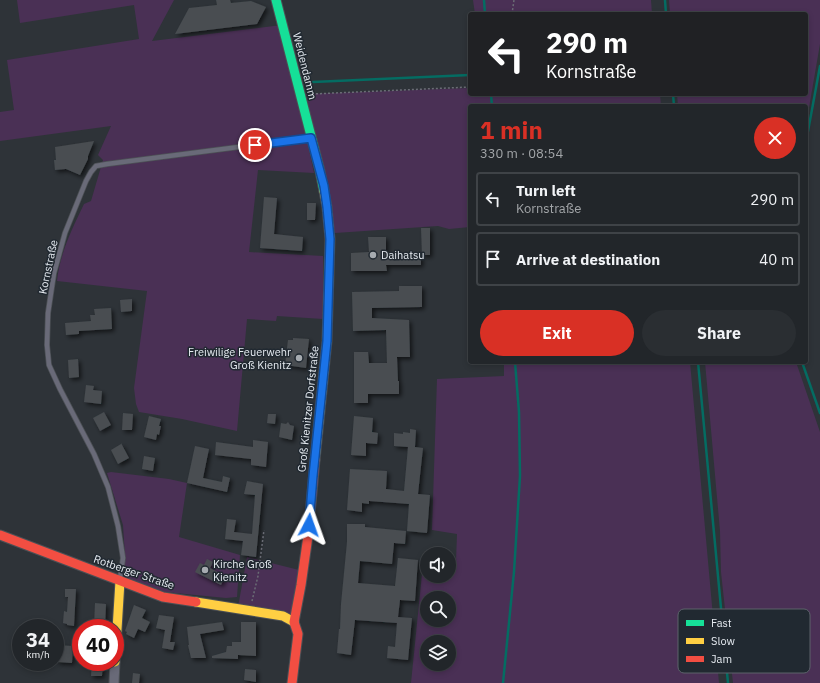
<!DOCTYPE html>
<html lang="en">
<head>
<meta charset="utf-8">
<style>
  body { margin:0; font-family:"IBM Plex Sans",sans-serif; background:#2a2e32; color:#f1f3f6; height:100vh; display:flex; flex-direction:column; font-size:15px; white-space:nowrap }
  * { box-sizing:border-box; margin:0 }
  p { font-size:13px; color:#a2a5a8 }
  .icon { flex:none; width:22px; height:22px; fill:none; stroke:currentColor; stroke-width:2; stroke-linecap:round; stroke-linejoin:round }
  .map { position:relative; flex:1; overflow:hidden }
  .sheet { position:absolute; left:468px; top:104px; width:340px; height:260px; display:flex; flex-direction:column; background:#22262a; border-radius:4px; box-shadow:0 2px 6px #0003,0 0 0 1px #3f4347 }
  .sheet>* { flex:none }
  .banner { position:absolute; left:468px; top:12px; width:340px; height:84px; border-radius:4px; box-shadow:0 2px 6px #0003,0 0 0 1px #3f4347; background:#202124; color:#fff; overflow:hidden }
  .fabs { position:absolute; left:420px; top:547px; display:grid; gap:8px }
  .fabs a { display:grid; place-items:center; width:36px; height:36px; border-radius:50%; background:#22262a; box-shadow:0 2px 6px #0003,0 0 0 1px #3f4347; font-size:20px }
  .speed { position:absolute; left:12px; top:619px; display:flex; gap:8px; font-size:20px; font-weight:700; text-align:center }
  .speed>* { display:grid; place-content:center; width:52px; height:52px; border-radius:50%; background:#22262a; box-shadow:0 2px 6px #0003,0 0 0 1px #3f4347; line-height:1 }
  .speed small { font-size:10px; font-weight:400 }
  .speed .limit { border:6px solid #d22; background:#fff; color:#111 }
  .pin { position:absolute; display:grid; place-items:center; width:34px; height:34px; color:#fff; margin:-17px; border:2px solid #fff; border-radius:50%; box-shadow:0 1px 4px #0007 }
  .me { position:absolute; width:44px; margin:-22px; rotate:4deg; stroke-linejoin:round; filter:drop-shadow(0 0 3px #0008) }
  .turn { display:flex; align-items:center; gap:14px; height:84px; padding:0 12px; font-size:18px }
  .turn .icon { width:52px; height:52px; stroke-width:2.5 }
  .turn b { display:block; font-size:28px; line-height:34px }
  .round { display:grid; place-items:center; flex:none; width:42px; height:42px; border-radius:21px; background:#2a2e32 }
  .summary { display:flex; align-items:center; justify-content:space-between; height:68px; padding:0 12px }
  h1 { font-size:24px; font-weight:700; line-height:30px; color:#d93025 }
  .cta { display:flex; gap:8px; margin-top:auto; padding:8px 12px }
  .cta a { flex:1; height:46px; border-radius:24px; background:#d93025; color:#fff; font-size:16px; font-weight:700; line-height:46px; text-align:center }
  .cta a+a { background:#2a2e32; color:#f1f3f6 }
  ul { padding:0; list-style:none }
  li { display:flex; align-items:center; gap:12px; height:54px; margin:0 8px 6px; padding:0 4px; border:2px solid #3f4347; border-radius:4px }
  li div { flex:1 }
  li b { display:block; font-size:15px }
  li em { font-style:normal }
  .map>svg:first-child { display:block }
  .green { fill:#4a3055; fill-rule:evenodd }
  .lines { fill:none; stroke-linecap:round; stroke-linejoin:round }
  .stream { stroke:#046c62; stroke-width:2.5 }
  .building { fill:#484d51; filter:url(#shadow) }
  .lane-casing { stroke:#4c5055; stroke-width:6 }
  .street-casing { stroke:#4c5055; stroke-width:11 }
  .fast-casing { stroke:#4c5055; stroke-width:11 }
  .slow-casing { stroke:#4c5055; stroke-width:11 }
  .jam-casing { stroke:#4c5055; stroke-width:11 }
  .path { stroke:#6a6c75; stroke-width:1.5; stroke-dasharray:2 2; stroke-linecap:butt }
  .lane { stroke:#696a78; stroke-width:4.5 }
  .street { stroke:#696a78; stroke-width:9 }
  .fast { stroke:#16e098; stroke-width:9 }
  .slow { stroke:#ffcf43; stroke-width:9 }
  .jam { stroke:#f24e42; stroke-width:9 }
  .route-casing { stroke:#114b97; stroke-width:10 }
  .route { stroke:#1a73e8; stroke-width:7 }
  .poi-dot { fill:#a6abb0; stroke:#212931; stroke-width:1.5 }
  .labels { text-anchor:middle; stroke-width:3; stroke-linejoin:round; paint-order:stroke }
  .street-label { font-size:11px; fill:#e6ebf1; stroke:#212931 }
  .poi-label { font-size:11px; fill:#e6ebf1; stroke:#212931; text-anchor:start }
  .key { fill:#212931; stroke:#5c636b; stroke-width:1 }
  .key-label { font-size:11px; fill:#e6ebf1 }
</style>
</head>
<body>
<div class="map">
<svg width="820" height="683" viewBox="0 0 820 683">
  <defs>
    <filter id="shadow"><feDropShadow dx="2.5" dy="2.5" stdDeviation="2" flood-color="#0009"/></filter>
  </defs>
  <rect width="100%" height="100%" fill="#2e3338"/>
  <g class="green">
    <path d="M17 0H174L152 41 282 25 314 173 258 170 249 252 323 256V319L277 316 276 321 247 319 237 431 182 419 139 412 136 404 134 388 147 291 57 281C60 253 72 229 84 204L91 201 103 160 98 155 111 126 0 141V112L14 110 7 60 139 39 134 5 20 23Z"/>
    <path d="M473 0H651L652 14H475Z"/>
    <path d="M669 0H820V44L806 125V106H678L677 94H806V14H670Z"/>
    <path d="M470 88V94H660L661 106H470V227L449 229 438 226 335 233 306 94Z"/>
    <path d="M504 362H690L719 683H411L423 564H427V576H449V563L456 562 457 534 432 530 437 379 504 376ZM427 598H449V620H427ZM427 642H449V664H427Z"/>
    <path d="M705 362H796L820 432V683H733L721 572 720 531Z"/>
    <path d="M111 472 169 479 187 483 179 537 240 555 237 597 226 598 165 592 124 577 125 556 123 525 107 473Z"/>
    <path d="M247 557 303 571 294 618 238 607Z"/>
  </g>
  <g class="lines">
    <g class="stream">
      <path d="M484 0 485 14"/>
      <path d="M665 0 666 14"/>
      <path d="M313 82 470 75"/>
      <path d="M491 94 492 106"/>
      <path d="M673 94 674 106"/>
      <path d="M806 142 820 66"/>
      <path d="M698 362 728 683"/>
      <path d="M802 362 820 413"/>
      <path d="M503 683 514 572 520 476 519 412 515 362"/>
    </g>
  </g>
  <g class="building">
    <path d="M216 0H230L231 3 251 1 266 7 257 24 175 34 189 8 217 5Z"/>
    <path d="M94 141 88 156V159L80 175 66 169 55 170 54 160H56L55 147Z"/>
    <path d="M264 197 277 198 274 234 303 237 302 251 260 248Z"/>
    <path d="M307 203H316L315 220H307Z"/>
    <path d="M421 228H430V255H422Z"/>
    <path d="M368 237H386V257L421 256V265H386L387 271H351V253L369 252Z"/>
    <path d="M399 286H422V307L372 308V318L409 320 410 357H397L398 381H399V394H368V403H354V352H368L369 363H387L386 330 353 331 352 292 399 291Z"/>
    <path d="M132 299V311L121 312 120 300Z"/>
    <path d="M111 308 112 329 79 331V334L66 335 65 323 91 321 90 315H95L94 309Z"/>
    <path d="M293 338 309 339 306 368 285 365 288 340H293Z"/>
    <path d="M78 359 79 377 69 378 68 360Z"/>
    <path d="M86 385 94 386 93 390 102 391 101 404 84 402Z"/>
    <path d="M104 412 111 425 100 431 93 418Z"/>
    <path d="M123 413 133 414 132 430H122Z"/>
    <path d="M268 414H276L275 424 267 423Z"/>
    <path d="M149 416 161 419 159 426H161L159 435 157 434 156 440 144 437Z"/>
    <path d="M354 416 373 418 372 432 378 433 377 444 366 443V456L351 455Z"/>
    <path d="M288 422 290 425 294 426 292 440 279 437 281 423 286 424Z"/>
    <path d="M410 429 416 430 415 447 423 448 418 494 430 495 427 533 407 531 409 504 369 501V504L362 503V512L347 510 350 469 387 471 386 489 404 491 408 447 394 446V433L403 434V432L410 433Z"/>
    <path d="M253 440 268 442 266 467 251 465V459L215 455 216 442 253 447Z"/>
    <path d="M121 443 129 458 118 464 111 450 121 444Z"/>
    <path d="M195 446 209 449 203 478 222 482 223 476 230 478 227 492 187 483Z"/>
    <path d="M144 456 155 458 153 471 142 469Z"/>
    <path d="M247 481 263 484 256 557 241 555 243 541 225 539 227 519 236 520 234 532 252 534 255 495 244 494Z"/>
    <path d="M347 524H365V527L406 531 405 544 394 543 392 564 360 561 358 583 395 586 398 558 418 560 415 601 400 600 398 617 412 618 408 660 387 658 388 646 395 647 397 623 355 620 351 655 337 653 339 629H340L341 604 347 542Z"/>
    <path d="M207 559 213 562 210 568 225 576 221 585 195 572 200 563 204 565Z"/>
    <path d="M65 589H76L74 626 67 625V624L63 623 64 611 67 612 68 597H65Z"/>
    <path d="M95 603 106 604 105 627H94Z"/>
    <path d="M134 605 146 610 142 618 150 622 145 632 138 629 134 638 126 634 127 632 125 631Z"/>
    <path d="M159 615 174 617 170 642H175L173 650 162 648 165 630 156 628Z"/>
    <path d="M222 622 224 630 200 634 206 658H191L188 645H189L187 627Z"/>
    <path d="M241 622H256V656L238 655V659L212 658V656L226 652 227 646H232V642H241Z"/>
    <path d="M57 645 73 646 72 663 57 662Z"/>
    <path d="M92 662H103L102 676H91Z"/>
    <path d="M245 669 256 670V682L244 680Z"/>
    <path d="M133 673 140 674 139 683H132Z"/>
  </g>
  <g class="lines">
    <defs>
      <path id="lane" d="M120 579 123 558 118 526 108 487 94 454 60 389 49 365 47 345 48 313 54 273 65 233 86 181 91 172 96 166 107 164 309 138"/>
      <path id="street" d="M114 683 115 662"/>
      <path id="fast" d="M276 0 320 171 324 191"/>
      <g id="slow">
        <path d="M315 460 327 341 330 239 327 207 324 191"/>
        <path d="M196 602 283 616 294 622"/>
        <path d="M115 662 120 581"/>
      </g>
      <g id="jam">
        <path d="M0 535 163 597 196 602"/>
        <path d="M292 683 298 634 294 622 301 585 308 536 315 460"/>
      </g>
    </defs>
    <use href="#lane" class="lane-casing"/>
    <use href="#street" class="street-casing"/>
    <use href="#fast" class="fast-casing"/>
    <use href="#slow" class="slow-casing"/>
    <use href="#jam" class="jam-casing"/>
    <g class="path">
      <path d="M512 14 514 0"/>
      <path d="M312 94 470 87"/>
      <path d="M252 601 258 576 264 530"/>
    </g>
    <use href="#lane" class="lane"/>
    <use href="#street" class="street"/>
    <use href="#fast" class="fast"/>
    <use href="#slow" class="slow"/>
    <use href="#jam" class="jam"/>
  </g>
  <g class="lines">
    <defs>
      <path id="route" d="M255 145 311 138 324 186 327 207 330 239 327 341 313 476 309 525"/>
    </defs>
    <use href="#route" class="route-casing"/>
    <use href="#route" class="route"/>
  </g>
  <g class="poi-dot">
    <circle cx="373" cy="255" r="4"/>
    <circle cx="299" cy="358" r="4"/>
    <circle cx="205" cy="570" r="4"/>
  </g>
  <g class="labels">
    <g class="street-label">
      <text transform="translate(305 66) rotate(76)" y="4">Weidendamm</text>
      <text transform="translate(48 267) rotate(-78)" y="4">Kornstraße</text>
      <text transform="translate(308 409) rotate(-84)" y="4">Groß Kienitzer Dorfstraße</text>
      <text transform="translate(134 572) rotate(19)" y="4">Rotberger Straße</text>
    </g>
    <g class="poi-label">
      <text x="381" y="259">Daihatsu</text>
      <text x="291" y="356" text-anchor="end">Freiwilige Feuerwehr<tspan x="291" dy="13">Groß Kienitz</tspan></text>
      <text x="213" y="568">Kirche Groß<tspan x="213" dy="13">Kienitz</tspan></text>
    </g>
  </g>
  <rect x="678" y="609" width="132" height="64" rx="6" class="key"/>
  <rect x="686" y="620" width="18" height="6" fill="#16e098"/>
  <rect x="686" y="638" width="18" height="6" fill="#ffcf43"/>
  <rect x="686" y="656" width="18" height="6" fill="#f24e42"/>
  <g class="key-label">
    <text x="711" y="627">Fast</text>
    <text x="711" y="645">Slow</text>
    <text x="711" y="663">Jam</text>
  </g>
</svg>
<div class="fabs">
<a><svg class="icon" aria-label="sound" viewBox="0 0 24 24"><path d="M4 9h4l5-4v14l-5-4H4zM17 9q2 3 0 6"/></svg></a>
<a><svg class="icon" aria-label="search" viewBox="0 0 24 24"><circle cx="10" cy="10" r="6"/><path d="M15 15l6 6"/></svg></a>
<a><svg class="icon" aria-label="layers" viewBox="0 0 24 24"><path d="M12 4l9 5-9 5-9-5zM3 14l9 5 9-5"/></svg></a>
</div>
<div class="speed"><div>34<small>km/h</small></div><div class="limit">40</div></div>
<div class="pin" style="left:255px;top:145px;background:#d93025"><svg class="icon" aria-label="arrive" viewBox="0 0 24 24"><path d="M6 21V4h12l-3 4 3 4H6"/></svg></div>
<svg class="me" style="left:309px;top:525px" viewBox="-20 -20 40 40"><path d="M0-17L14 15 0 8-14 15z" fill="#1a73e8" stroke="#fff" stroke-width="4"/></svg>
<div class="banner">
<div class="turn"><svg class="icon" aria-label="left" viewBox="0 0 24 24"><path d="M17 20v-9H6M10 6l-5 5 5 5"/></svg><div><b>290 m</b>Kornstraße</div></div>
</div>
<section class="sheet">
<div class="summary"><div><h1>1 min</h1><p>330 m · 08:54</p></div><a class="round" style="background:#d93025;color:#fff"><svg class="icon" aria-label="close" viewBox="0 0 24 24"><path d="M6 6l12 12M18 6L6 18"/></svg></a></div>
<ul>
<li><svg class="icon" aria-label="left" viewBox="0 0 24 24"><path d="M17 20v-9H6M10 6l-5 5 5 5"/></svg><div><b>Turn left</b><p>Kornstraße</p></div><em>290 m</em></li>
<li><svg class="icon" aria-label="arrive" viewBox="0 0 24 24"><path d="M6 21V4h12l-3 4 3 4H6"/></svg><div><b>Arrive at destination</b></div><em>40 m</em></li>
</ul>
<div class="cta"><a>Exit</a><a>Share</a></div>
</section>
</div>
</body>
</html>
